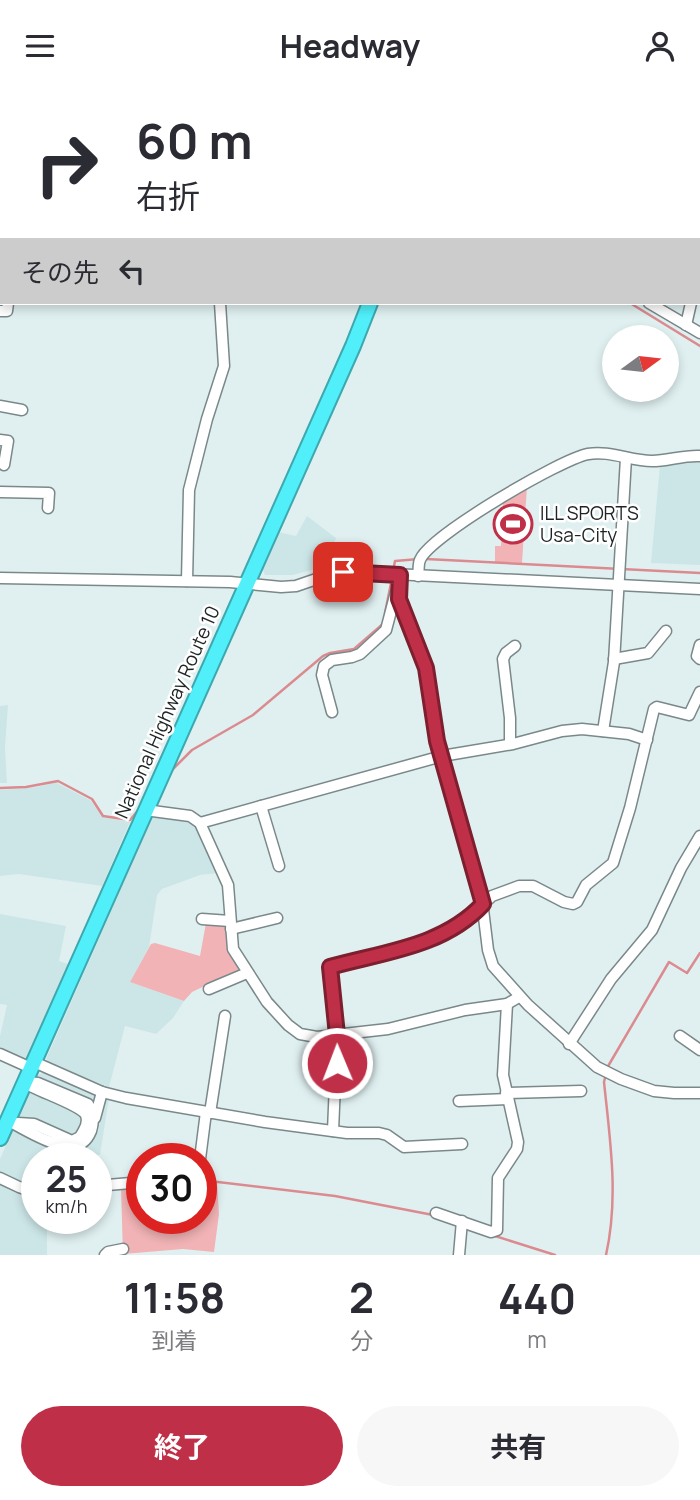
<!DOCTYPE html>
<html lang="ja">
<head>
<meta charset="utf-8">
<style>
  body { margin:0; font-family:Manrope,"Noto Sans JP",sans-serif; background:#f7f7f7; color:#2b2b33; height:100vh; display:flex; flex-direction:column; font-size:26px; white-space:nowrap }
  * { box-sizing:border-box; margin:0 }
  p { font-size:23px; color:#7c7c81 }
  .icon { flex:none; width:38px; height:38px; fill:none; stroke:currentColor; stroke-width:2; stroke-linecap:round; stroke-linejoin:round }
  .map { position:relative; height:1164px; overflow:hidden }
  .panel { display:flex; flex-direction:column; background:#fff; flex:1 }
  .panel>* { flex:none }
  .banner { position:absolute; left:0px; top:0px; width:700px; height:214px; box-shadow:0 4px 10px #0003; background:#fff; color:#2b2b33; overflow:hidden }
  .needle { width:46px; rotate:75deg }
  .buttons { position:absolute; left:602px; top:234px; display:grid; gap:14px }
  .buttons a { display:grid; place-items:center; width:77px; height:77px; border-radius:50%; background:#fff; box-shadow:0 4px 10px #0003; font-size:35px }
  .speed { position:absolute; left:21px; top:1052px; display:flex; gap:14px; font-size:35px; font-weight:700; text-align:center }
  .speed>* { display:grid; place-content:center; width:91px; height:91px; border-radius:50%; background:#fff; box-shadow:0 4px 10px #0003; line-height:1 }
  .speed small { font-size:18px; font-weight:400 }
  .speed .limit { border:10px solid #d22; background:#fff; color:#111 }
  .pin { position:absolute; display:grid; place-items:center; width:60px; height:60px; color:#fff; margin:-30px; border-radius:14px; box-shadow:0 4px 10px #0006 }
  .me { position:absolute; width:77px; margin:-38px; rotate:359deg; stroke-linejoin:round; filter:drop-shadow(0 0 5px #0008) }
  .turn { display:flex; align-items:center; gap:24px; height:147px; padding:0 21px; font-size:32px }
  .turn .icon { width:91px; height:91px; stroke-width:2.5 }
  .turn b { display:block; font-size:49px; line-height:60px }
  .then { display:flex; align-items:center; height:66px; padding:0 21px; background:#0003; gap:14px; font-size:26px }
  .eta { display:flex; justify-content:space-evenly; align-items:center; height:119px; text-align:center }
  .eta b { font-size:42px; font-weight:700; line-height:49px }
  .action { display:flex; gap:14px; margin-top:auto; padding:14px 21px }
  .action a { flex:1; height:80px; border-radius:42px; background:#c02f48; color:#fff; font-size:28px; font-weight:700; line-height:80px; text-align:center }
  .action a+a { background:#f7f7f7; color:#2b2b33 }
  header { display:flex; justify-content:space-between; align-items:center; height:91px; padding:0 21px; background:#fff; font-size:32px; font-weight:700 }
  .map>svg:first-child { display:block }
  .built { fill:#cce6e7 }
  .green { fill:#f1b3b5 }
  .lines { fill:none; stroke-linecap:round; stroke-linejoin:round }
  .stream { stroke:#db8b8f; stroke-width:2.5 }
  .minor-casing { stroke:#7a8889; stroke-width:13 }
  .highway-casing { stroke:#3ea8af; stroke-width:18 }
  .minor { stroke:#fff; stroke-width:10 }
  .highway { stroke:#50effa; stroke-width:14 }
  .route-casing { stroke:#7d1f2f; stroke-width:18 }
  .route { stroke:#c02f48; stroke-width:12 }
  .labels { text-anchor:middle; stroke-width:5; stroke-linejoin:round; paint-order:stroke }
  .poi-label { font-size:19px; fill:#1e2425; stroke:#fff; text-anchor:start }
  .street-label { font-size:19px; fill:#1e2425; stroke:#fff }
</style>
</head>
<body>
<header><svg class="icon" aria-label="menu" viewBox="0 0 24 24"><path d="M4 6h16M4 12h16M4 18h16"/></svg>Headway<svg class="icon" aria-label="person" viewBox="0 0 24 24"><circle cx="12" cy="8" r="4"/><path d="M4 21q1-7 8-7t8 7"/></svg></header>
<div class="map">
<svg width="700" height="1164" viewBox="0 0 700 1164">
  <rect width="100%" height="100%" fill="#e0f0f1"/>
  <g class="built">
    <path d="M267 0H429L267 2Z"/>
    <path d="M682 370 700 372V474L651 472 660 374Z"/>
    <path d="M307 425 336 447 325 475 293 484H265L262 477 278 441 296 445Z"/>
    <path d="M8 614 5 657 7 692H0V615Z"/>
    <path d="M55 691 90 709 103 726 130 731 102 795 19 783 0 785V699L37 696Z"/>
    <path d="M166 724 194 731 219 782 200 784 162 798 157 804 149 856 130 891 184 910 173 927 156 943 125 935 109 996 47 972V966L152 727Z"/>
    <path d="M0 823 66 835 59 870 68 873 26 969 0 958V945L7 914 0 913Z"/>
    <path d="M45 981 109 1007 100 1064 66 1063 62 1067 37 1068V1099L0 1083V1068L37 984Z"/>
    <path d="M0 1094 37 1108V1127H47V1164H0Z"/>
  </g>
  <g class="green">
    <path d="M527 395 522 472 495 471V455H501L503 411Z"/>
    <path d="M206 832 226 834 234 866 240 878 192 901 184 910 130 891 151 853 155 852 200 865Z"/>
    <path d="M201 1091 217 1092 219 1123 214 1161 183 1158 123 1163 121 1098 142 1099V1127H201Z"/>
  </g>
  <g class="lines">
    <g class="stream">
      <path d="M64 0 77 2"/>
      <path d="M630 212 700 255"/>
      <path d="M426 468 700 482"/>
      <path d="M394 475 395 470 419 468"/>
      <path d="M385 522 391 492"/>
      <path d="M169 682 192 659 253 624 323 565 330 562 354 558 384 532"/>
      <path d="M0 697 26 696 58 690 92 708 103 725 130 729 140 717"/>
      <path d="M607 977 669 871 687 882 700 862"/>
      <path d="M606 983 604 991C610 1049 619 1106 606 1164"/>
      <path d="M201 1089 335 1105 433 1124"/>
      <path d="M0 1092 23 1103 37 1107"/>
      <path d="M134 1096 142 1098"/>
      <path d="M492 1144 555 1164"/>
    </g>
    <defs>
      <g id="minor">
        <path d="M28 0 36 2"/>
        <path d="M190 2V0"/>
        <path d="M0 177H2"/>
        <path d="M698 182 700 174"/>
        <path d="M649 212 700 242"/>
        <path d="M0 220H7L8 212"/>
        <path d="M686 234 691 212"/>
        <path d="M0 315 22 319"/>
        <path d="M0 349 8 350 4 374"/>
        <path d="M0 401 49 402 48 417"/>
        <path d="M400 484 399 508 426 577 435 638 481 802 488 859 493 875 528 914 597 976 621 988 654 1000 674 1002H700"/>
        <path d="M418 485C419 480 418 473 420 469 429 445 561 368 588 363 609 359 631 370 652 370 668 370 683 364 700 365"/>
        <path d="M0 487 230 491 281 496 296 495 334 482 353 481 700 498"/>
        <path d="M187 490 189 399 207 328 224 275 220 212"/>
        <path d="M700 554 697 565 700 568"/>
        <path d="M614 568 648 562 666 540"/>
        <path d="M332 621 322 584 324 575 332 569 352 566 360 563 386 539 396 501"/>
        <path d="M603 640 614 571 626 367"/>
        <path d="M510 653V627L503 568 506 562 515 555"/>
        <path d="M261 715 279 775"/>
        <path d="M145 719 190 725 200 732 228 794 233 858 267 911 288 934 300 943 317 946 388 938 465 919 507 913 519 906"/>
        <path d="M200 732 442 665 513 653 562 640 582 638 629 643 647 649"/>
        <path d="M202 828 230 830"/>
        <path d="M231 838 277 827"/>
        <path d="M209 898 247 882"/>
        <path d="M680 945 700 959"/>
        <path d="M569 953 611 888 652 839 681 777 700 745"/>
        <path d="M0 963 31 977"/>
        <path d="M34 971 102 1001 126 1007 265 1031 347 1042H379L387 1044 404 1056 462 1053"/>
        <path d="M506 1002 581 1000"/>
        <path d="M459 1010 508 1008"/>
        <path d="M210 1022 225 925"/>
        <path d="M95 1027 102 1001"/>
        <path d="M8 1030C30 1040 77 1075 91 1040 94 1030 94 1022 88 1013L38 992 25 991"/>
        <path d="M18 1032 34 1033 72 1050 80 1046C84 1039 89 1032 86 1024 81 1014 37 1000 25 992"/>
        <path d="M333 1040 337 944 330 876 404 857 444 843 465 830 492 805 519 795H533L564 811 573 813 577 811 586 794 613 772 630 717 654 618 657 616 689 624 700 601"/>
        <path d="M200 1068 206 1021"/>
        <path d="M0 1087 19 1096 37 1102"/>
        <path d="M96 1095 142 1091"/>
        <path d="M436 1122 491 1141 497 1139 498 1087 517 1058 518 1051 503 984 507 913"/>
        <path d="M105 1164 108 1161 123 1158"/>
        <path d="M459 1164 462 1130"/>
      </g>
      <g id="highway">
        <path d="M442 2 443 0"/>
        <path d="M0 1047 353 255 370 212"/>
      </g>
    </defs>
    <use href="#minor" class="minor-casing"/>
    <use href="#highway" class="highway-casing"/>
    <use href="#minor" class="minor"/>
    <use href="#highway" class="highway"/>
  </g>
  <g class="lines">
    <defs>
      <path id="route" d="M337 972V944L330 876C383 861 443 856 483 813L437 650 426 577 399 508 400 484 343 481"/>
    </defs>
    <use href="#route" class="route-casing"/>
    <use href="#route" class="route"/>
  </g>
  <defs>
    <symbol id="stadium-ring" viewBox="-11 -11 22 22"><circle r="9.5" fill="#fff" stroke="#c02f48" stroke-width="1.5"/><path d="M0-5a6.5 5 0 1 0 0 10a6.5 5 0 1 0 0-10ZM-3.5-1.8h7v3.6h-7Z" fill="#c02f48"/></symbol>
  </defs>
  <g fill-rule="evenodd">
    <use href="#stadium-ring" x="491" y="411" width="44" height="44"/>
  </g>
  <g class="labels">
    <g class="poi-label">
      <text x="540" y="429">ILL SPORTS<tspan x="540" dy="22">Usa-City</tspan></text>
    </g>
    <g class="street-label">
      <text transform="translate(167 621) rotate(-66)" y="7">National Highway Route 10</text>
    </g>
  </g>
</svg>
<div class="buttons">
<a><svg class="needle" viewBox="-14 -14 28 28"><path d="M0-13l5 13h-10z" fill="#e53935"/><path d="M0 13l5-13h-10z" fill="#7c7c81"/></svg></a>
</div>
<div class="speed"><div>25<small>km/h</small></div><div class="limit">30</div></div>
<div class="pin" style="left:343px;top:481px;background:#d93025"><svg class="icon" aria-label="arrive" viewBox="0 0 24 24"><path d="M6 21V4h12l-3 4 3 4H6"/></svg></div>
<svg class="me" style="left:337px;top:972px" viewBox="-20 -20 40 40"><circle r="17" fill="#c02f48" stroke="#fff" stroke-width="3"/><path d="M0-11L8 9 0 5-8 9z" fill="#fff"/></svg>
<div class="banner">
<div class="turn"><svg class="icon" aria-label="right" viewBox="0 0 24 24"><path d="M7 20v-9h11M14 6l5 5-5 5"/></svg><div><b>60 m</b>右折</div></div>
<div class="then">その先<svg class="icon" aria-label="left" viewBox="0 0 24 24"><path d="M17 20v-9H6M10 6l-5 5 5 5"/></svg></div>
</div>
</div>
<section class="panel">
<div class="eta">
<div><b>11:58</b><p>到着</p></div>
<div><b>2</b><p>分</p></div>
<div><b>440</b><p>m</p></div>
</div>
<div class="action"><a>終了</a><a>共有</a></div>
</section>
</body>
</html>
